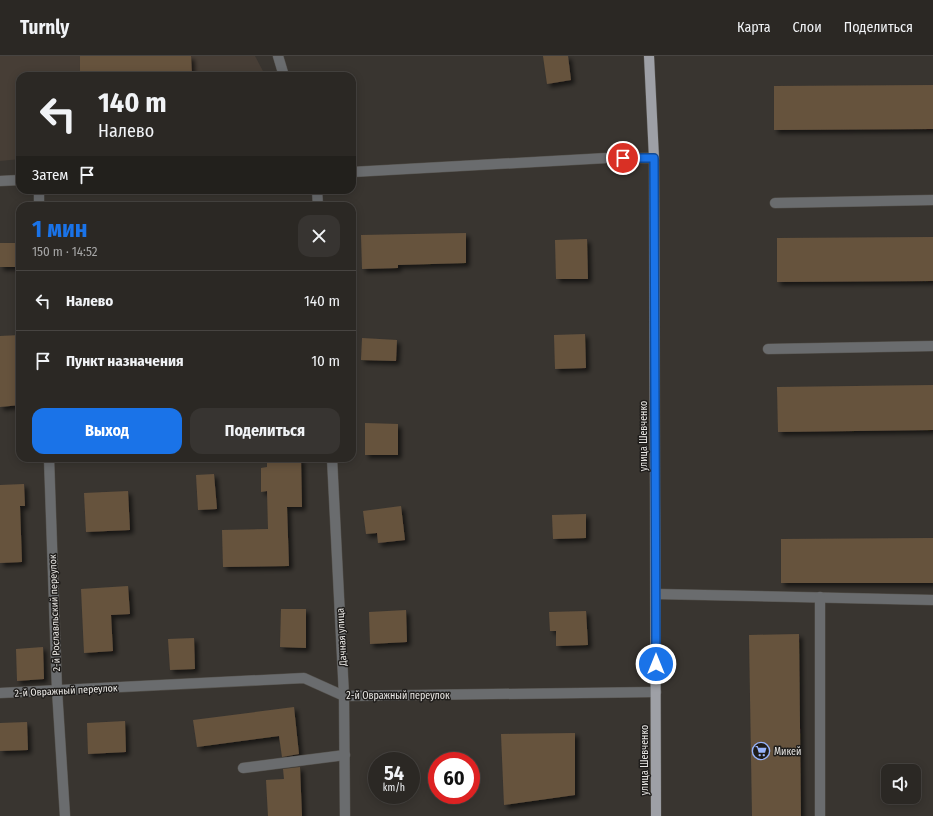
<!DOCTYPE html>
<html lang="ru">
<head>
<meta charset="utf-8">
<style>
  body { margin:0; font-family:"Fira Sans Condensed",sans-serif; background:#373431; color:#f1f3f6; height:100vh; display:flex; flex-direction:column; font-size:15px; white-space:nowrap }
  * { box-sizing:border-box; margin:0 }
  p { font-size:13px; color:#a6a6a6 }
  .icon { flex:none; width:22px; height:22px; fill:none; stroke:currentColor; stroke-width:2; stroke-linecap:round; stroke-linejoin:round }
  .map { position:relative; flex:1; overflow:hidden }
  .side { position:absolute; left:16px; top:146px; width:340px; height:260px; display:flex; flex-direction:column; background:#2b2824; border-radius:12px; box-shadow:0 2px 10px #0003,0 0 0 1px #474441 }
  .side>* { flex:none }
  .hud { position:absolute; left:16px; top:16px; width:340px; height:122px; border-radius:12px; box-shadow:0 2px 10px #0003,0 0 0 1px #474441; background:#2b2824; color:#f1f3f6; overflow:hidden }
  .fabs { position:absolute; left:881px; top:708px; display:grid; gap:8px }
  .fabs a { display:grid; place-items:center; width:40px; height:40px; border-radius:8px; background:#2b2824; box-shadow:0 2px 10px #0003,0 0 0 1px #474441; font-size:20px }
  .speed { position:absolute; left:368px; top:696px; display:flex; gap:8px; font-size:20px; font-weight:700; text-align:center }
  .speed>* { display:grid; place-content:center; width:52px; height:52px; border-radius:50%; background:#2b2824; box-shadow:0 2px 10px #0003,0 0 0 1px #474441; line-height:1 }
  .speed small { font-size:10px; font-weight:400 }
  .speed .limit { border:6px solid #d22; background:#fff; color:#111 }
  .pin { position:absolute; display:grid; place-items:center; width:34px; height:34px; color:#fff; margin:-17px; border:2px solid #fff; border-radius:50%; box-shadow:0 1px 4px #0007 }
  .me { position:absolute; width:44px; margin:-22px; rotate:0deg; stroke-linejoin:round; filter:drop-shadow(0 0 3px #0008) }
  .turn { display:flex; align-items:center; gap:14px; height:84px; padding:0 16px; font-size:18px }
  .turn .icon { width:52px; height:52px; stroke-width:2.5 }
  .turn b { display:block; font-size:28px; line-height:34px }
  .then { display:flex; align-items:center; height:38px; padding:0 16px; background:#0003; gap:8px; font-size:15px }
  .round { display:grid; place-items:center; flex:none; width:42px; height:42px; border-radius:12px; background:#373431 }
  .headline { display:flex; align-items:center; justify-content:space-between; height:68px; padding:0 16px }
  h1 { font-size:24px; font-weight:700; line-height:30px; color:#1a73e8 }
  .cta { display:flex; gap:8px; margin-top:auto; padding:8px 16px }
  .cta a { flex:1; height:46px; border-radius:12px; background:#1a73e8; color:#fff; font-size:16px; font-weight:700; line-height:46px; text-align:center }
  .cta a+a { background:#373431; color:#f1f3f6 }
  ul { padding:0; list-style:none }
  li { display:flex; align-items:center; gap:12px; height:60px; padding:0 16px; border-top:1px solid #474441 }
  li div { flex:1 }
  li b { display:block; font-size:15px }
  li em { font-style:normal }
  header { display:flex; align-items:center; gap:24px; box-sizing:border-box; height:56px; padding:0 20px; background:#2b2824; border-bottom:1px solid #474441 }
  header strong { font-size:19px }
  nav { display:flex; gap:22px; margin-inline-start:auto; font-size:14px }
  .map>svg:first-child { display:block }
  .built { fill:#473e36 }
  .building { fill:#66533e; filter:url(#shadow) }
  .lines { fill:none; stroke-linecap:round; stroke-linejoin:round }
  .service-casing { stroke:#55524d; stroke-width:11 }
  .minor-casing { stroke:#55524d; stroke-width:11 }
  .primary-casing { stroke:#55524d; stroke-width:11 }
  .service { stroke:#6a6c6e; stroke-width:10 }
  .minor { stroke:#6a6c6e; stroke-width:10 }
  .primary { stroke:#9ea0a6; stroke-width:10 }
  .route-casing { stroke:#114b97; stroke-width:10 }
  .route { stroke:#1a73e8; stroke-width:7 }
  .labels { text-anchor:middle; stroke-width:3; stroke-linejoin:round; paint-order:stroke }
  .street-label { font-size:10px; fill:#ebe9e6; stroke:#1f1d1b }
  .poi-label { font-size:10px; fill:#ebe9e6; stroke:#1f1d1b; text-anchor:start }
</style>
</head>
<body>
<header>
<strong>Turnly</strong>
<nav><a>Карта</a><a>Слои</a><a>Поделиться</a></nav>
</header>
<div class="map">
<svg width="933" height="760" viewBox="0 0 933 760">
  <defs>
    <filter id="shadow"><feDropShadow dx="3.5" dy="3.5" stdDeviation="2" flood-color="#0009"/></filter>
  </defs>
  <rect width="100%" height="100%" fill="#393530"/>
  <path class="built" d="M0 0H255L265 19 20 20V103L0 105Z"/>
  <g class="building">
    <path d="M80 0H191L192 19 80 20Z"/>
    <path d="M543 0H568L571 24 547 28Z"/>
    <path d="M933 29V73L774 74V30Z"/>
    <path d="M466 177V207L398 209V212L362 213 361 179Z"/>
    <path d="M933 181V225L777 226V182Z"/>
    <path d="M587 183 588 223H556L555 184Z"/>
    <rect x="0" y="187" width="20" height="24"/>
    <path d="M585 278 586 312 555 313 554 279Z"/>
    <path d="M20 279V349L0 351V280Z"/>
    <path d="M362 282 397 284 396 305 361 304Z"/>
    <path d="M933 329V374L778 376 777 331Z"/>
    <path d="M365 367 398 368V399H365Z"/>
    <path d="M267 402H301L302 451H287L289 510 223 511 222 474 268 473 267 435 261 436V412L267 411Z"/>
    <path d="M214 418 217 453 198 454 196 419Z"/>
    <path d="M24 428 25 450H20L22 506 0 507V429Z"/>
    <path d="M128 435 130 474 86 476 84 437Z"/>
    <path d="M401 450 405 484 378 487 377 477 366 478 363 455Z"/>
    <path d="M586 458V482L553 483 552 459Z"/>
    <path d="M933 482V527H781V483Z"/>
    <path d="M128 530 130 558 111 559 113 595 84 597 81 533Z"/>
    <path d="M281 553H306V592L280 591Z"/>
    <path d="M406 554 407 586 370 588 369 556Z"/>
    <path d="M586 555 588 589 556 590V575H550L549 556Z"/>
    <path d="M799 578 801 760H752L749 579Z"/>
    <path d="M194 582 195 613 170 614 168 583Z"/>
    <path d="M43 591 44 623 17 625 16 593Z"/>
    <path d="M294 651 299 698 282 701 279 680 197 691 193 664Z"/>
    <path d="M125 665 126 696 88 698 87 667Z"/>
    <path d="M27 666 28 694 0 695V667Z"/>
    <path d="M575 677V739L504 749 501 678Z"/>
    <path d="M300 711 302 760H268L266 724 284 723 283 713Z"/>
  </g>
  <g class="lines">
    <defs>
      <g id="service">
        <path d="M278 0 284 20"/>
        <path d="M775 147 933 144"/>
        <path d="M768 293 933 290"/>
        <path d="M656 538 933 544"/>
        <path d="M243 712 345 699"/>
        <path d="M820 760V541"/>
      </g>
      <g id="minor">
        <path d="M352 116 607 102H654"/>
        <path d="M0 125 20 124"/>
        <path d="M39 134V150"/>
        <path d="M317 134 318 150"/>
        <path d="M49 402 57 634 65 760"/>
        <path d="M332 402 344 640 345 760"/>
        <path d="M0 637 304 622 344 640 656 636"/>
      </g>
      <path id="primary" d="M649 0 654 102 656 760"/>
    </defs>
    <use href="#service" class="service-casing"/>
    <use href="#minor" class="minor-casing"/>
    <use href="#primary" class="primary-casing"/>
    <use href="#service" class="service"/>
    <use href="#minor" class="minor"/>
    <use href="#primary" class="primary"/>
  </g>
  <g class="lines">
    <defs>
      <path id="route" d="M623 102H654L656 608"/>
    </defs>
    <use href="#route" class="route-casing"/>
    <use href="#route" class="route"/>
  </g>
  <defs>
    <symbol id="supermarket-ring" viewBox="-11 -11 22 22"><circle r="9.5" fill="#1f1d1b" stroke="#98b5fd" stroke-width="1.5"/><path d="M-6-5.5h2.5l.6 2H6L4.5 2H-2.5L-4.4-4H-6ZM-1.5 3.2a1.3 1.3 0 1 0 .1 0ZM3 3.2a1.3 1.3 0 1 0 .1 0Z" fill="#98b5fd"/></symbol>
  </defs>
  <g fill-rule="evenodd">
    <use href="#supermarket-ring" x="751" y="685" width="20" height="20"/>
  </g>
  <g class="labels">
    <g class="street-label">
      <text transform="translate(643 380) rotate(-90)" y="4">улица Шевченко</text>
      <text transform="translate(54 557) rotate(-92)" y="4">2-й Рославльский переулок</text>
      <text transform="translate(341 581) rotate(-93)" y="4">Дачная улица</text>
      <text transform="translate(66 634) rotate(-3)" y="4">2-й Овражный переулок</text>
      <text x="398" y="643">2-й Овражный переулок</text>
      <text transform="translate(644 704) rotate(-90)" y="4">улица Шевченко</text>
    </g>
    <g class="poi-label">
      <text x="774" y="699">Микей</text>
    </g>
  </g>
</svg>
<div class="fabs">
<a><svg class="icon" aria-label="sound" viewBox="0 0 24 24"><path d="M4 9h4l5-4v14l-5-4H4zM17 9q2 3 0 6"/></svg></a>
</div>
<div class="speed"><div>54<small>km/h</small></div><div class="limit">60</div></div>
<div class="pin" style="left:623px;top:102px;background:#d93025"><svg class="icon" aria-label="arrive" viewBox="0 0 24 24"><path d="M6 21V4h12l-3 4 3 4H6"/></svg></div>
<svg class="me" style="left:656px;top:608px" viewBox="-20 -20 40 40"><circle r="17" fill="#1a73e8" stroke="#fff" stroke-width="3"/><path d="M0-11L8 9 0 5-8 9z" fill="#fff"/></svg>
<div class="hud">
<div class="turn"><svg class="icon" aria-label="left" viewBox="0 0 24 24"><path d="M17 20v-9H6M10 6l-5 5 5 5"/></svg><div><b>140 m</b>Налево</div></div>
<div class="then">Затем<svg class="icon" aria-label="arrive" viewBox="0 0 24 24"><path d="M6 21V4h12l-3 4 3 4H6"/></svg></div>
</div>
<section class="side">
<div class="headline"><div><h1>1 мин</h1><p>150 m · 14:52</p></div><a class="round"><svg class="icon" aria-label="close" viewBox="0 0 24 24"><path d="M6 6l12 12M18 6L6 18"/></svg></a></div>
<ul>
<li><svg class="icon" aria-label="left" viewBox="0 0 24 24"><path d="M17 20v-9H6M10 6l-5 5 5 5"/></svg><div><b>Налево</b></div><em>140 m</em></li>
<li><svg class="icon" aria-label="arrive" viewBox="0 0 24 24"><path d="M6 21V4h12l-3 4 3 4H6"/></svg><div><b>Пункт назначения</b></div><em>10 m</em></li>
</ul>
<div class="cta"><a>Выход</a><a>Поделиться</a></div>
</section>
</div>
</body>
</html>
